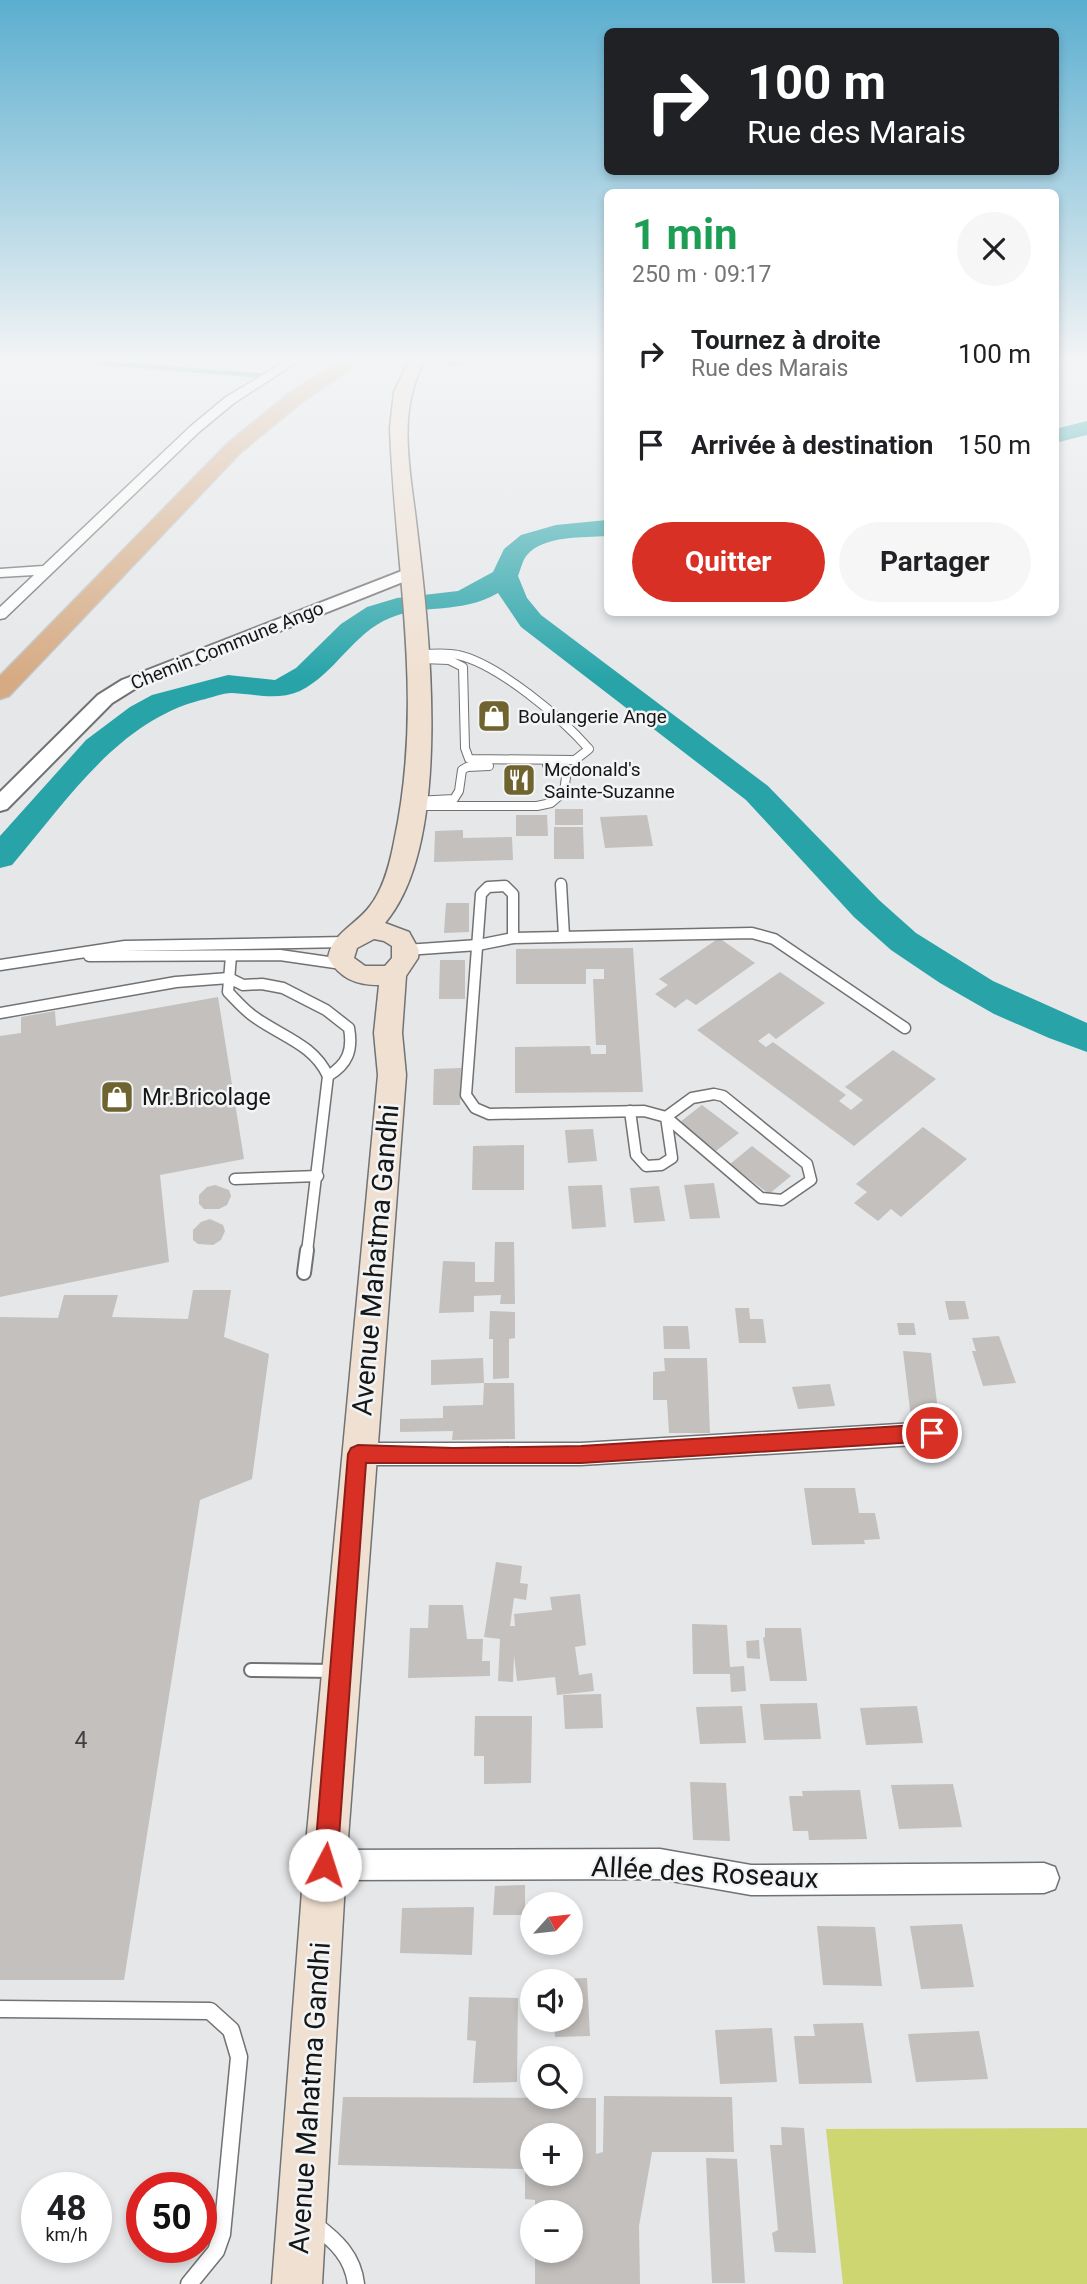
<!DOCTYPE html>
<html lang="fr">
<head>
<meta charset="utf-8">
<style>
  body { margin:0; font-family:Roboto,sans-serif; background:#f6f6f6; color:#202124; height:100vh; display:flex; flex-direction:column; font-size:26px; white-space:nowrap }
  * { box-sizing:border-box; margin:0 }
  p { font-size:23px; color:#757577 }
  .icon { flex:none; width:38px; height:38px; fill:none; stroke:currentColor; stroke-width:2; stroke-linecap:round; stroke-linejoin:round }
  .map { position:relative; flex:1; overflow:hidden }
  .details { position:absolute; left:604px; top:189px; width:455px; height:427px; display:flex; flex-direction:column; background:#fff; border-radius:10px; box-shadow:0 4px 10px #0003 }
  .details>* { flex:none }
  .hud { position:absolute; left:604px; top:28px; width:455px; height:147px; border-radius:10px; box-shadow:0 4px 10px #0003; background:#202124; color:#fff; overflow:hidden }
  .needle { width:46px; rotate:63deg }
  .tools { position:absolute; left:520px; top:1892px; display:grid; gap:14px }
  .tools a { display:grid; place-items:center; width:63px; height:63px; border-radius:50%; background:#fff; box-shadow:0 4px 10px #0003; font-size:35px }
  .speed { position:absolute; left:21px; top:2172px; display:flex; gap:14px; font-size:35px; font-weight:700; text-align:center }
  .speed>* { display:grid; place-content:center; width:91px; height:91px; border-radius:50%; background:#fff; box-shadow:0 4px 10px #0003; line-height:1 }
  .speed small { font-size:18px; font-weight:400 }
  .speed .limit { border:10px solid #d22; background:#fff; color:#111 }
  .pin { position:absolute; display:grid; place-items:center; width:60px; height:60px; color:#fff; margin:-30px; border:4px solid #fff; border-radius:50%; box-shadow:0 2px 7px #0007 }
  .me { position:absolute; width:77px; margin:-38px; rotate:5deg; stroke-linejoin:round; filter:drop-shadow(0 0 5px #0008) }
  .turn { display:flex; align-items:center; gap:24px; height:147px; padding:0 28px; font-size:32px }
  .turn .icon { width:91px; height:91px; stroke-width:2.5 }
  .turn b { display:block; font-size:49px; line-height:60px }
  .round { display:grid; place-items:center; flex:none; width:74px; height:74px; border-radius:37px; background:#f6f6f6 }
  .headline { display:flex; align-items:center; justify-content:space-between; height:119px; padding:0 28px }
  h1 { font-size:42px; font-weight:700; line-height:52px; color:#1e9e55 }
  .primary-button { display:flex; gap:14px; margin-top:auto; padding:14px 28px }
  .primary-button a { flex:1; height:80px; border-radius:42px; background:#d93025; color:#fff; font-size:28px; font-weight:700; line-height:80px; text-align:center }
  .primary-button a+a { background:#f6f6f6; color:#202124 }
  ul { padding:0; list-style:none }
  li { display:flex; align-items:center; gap:21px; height:91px; padding:0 28px }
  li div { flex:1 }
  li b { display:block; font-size:26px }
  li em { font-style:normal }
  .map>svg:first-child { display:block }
  .green { fill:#ced672 }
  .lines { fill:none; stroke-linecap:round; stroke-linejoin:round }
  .stream { stroke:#28a4a9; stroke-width:4.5 }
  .river { fill:#28a4a9; fill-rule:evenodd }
  .building { fill:#c3c0be; fill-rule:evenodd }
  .service-far3-casing { stroke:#717274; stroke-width:10 }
  .service-far2-casing { stroke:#717274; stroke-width:13 }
  .service-far1-casing { stroke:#717274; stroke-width:16 }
  .service-casing { stroke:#717274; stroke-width:19 }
  .minor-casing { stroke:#717274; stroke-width:3 }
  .tertiary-casing { stroke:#717274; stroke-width:4 }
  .secondary-casing { stroke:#717274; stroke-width:3 }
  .trunk-casing { stroke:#c2c2c2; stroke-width:3 }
  .service-far3 { stroke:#fff; stroke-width:8 }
  .service-far2 { stroke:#fff; stroke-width:10 }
  .service-far1 { stroke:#fff; stroke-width:12 }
  .service { stroke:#fff; stroke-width:16 }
  .minor { fill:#fff; fill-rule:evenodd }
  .tertiary { fill:#fff; fill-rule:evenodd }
  .secondary { fill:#f0e0d1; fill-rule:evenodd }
  .trunk { fill:#d6ab84; fill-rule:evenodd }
  .route { fill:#d93025; stroke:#8d1f18; stroke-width:2 }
  .labels { text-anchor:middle; stroke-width:5; stroke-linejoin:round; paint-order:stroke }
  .far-street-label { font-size:19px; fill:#151616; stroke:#f2f4f6 }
  .far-poi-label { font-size:19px; fill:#151616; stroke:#f2f4f6; text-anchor:start }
  .poi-label { font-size:23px; fill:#151616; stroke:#f2f4f6; text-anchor:start }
  .near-number-label { font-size:23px; fill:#404040 }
  .near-street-label { font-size:28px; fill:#151616; stroke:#f2f4f6 }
</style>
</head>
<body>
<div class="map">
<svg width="1087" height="2284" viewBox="0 0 1087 2284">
  <rect width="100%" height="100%" fill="#e5e7e9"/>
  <path class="green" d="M1087 2128V2284H843L826 2129Z"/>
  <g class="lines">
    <g class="stream">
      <path d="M0 362H92L265 376"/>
      <path d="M449 364 491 359"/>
    </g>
    <g class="river">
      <path d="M1087 421V435L1055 443V429Z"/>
      <path d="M607 520V536C583 538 544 535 527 555 522 561 521 569 518 576L527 598 541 615 768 786 879 900 916 933 993 981 1087 1023V1052L1049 1038 994 1014 940 983 891 950 854 917 746 800 521 627 498 593C460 615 425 603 390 618 353 633 335 674 300 691 277 701 256 694 232 693 222 693 211 698 201 700 117 722 66 802 12 865L0 868V836L86 740 130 707 152 695 228 675 275 680 296 668 341 624 367 607 397 598 458 591 493 572 504 549 521 535 556 525Z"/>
    </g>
  </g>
  <g class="building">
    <rect x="555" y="809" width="28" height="16"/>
    <path d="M516 815H547L548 836H516Z"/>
    <path d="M647 815 653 846 605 848 600 817Z"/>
    <path d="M554 827H583L584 859H554Z"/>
    <path d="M463 830V838L512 837 513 860 434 862 435 831Z"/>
    <path d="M446 903H469V932L444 933Z"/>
    <path d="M719 938 755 963 696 1005 687 999 675 1008 655 994 668 985 659 979Z"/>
    <path d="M633 948 643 1092 515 1093V1047L590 1046 591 1054H606V1045H596L593 979H604V969H586V984H516V949Z"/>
    <path d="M440 960H465V999H439Z"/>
    <path d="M780 972 825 1003 776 1039 769 1033 758 1041 766 1047 773 1042 846 1095 839 1101 851 1110 863 1100 845 1087 893 1050 936 1079 854 1146 697 1030Z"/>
    <path d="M218 997 244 1159 160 1175 169 1262 0 1297V1036L21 1033V1017L55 1011 56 1026Z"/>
    <path d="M461 1068 460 1105H433L434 1069Z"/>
    <path d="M702 1105 739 1133 716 1151 680 1122Z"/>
    <path d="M923 1127 967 1159 901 1217 891 1209 878 1221 854 1203 867 1192 856 1184Z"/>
    <path d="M593 1129 597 1161 568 1163 565 1130Z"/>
    <path d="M524 1145V1190H472L473 1146Z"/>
    <path d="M752 1146 791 1176 769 1194 730 1164Z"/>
    <path d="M714 1183 720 1218 690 1219 684 1185Z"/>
    <path d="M215 1185 229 1190 231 1196 227 1205 219 1209H204L199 1204V1195L207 1187Z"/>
    <path d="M602 1185 606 1227 572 1229 568 1186Z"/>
    <path d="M659 1186 665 1221 634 1223 630 1188Z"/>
    <path d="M210 1219 223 1225 225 1231 221 1240 213 1245 198 1244 193 1240V1230L201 1222Z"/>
    <path d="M495 1242H514L515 1304H500L501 1295 474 1296V1312L439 1313 443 1261 475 1262V1282H494Z"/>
    <path d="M193 1290H231L224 1337 269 1354 252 1479 200 1500 124 1980H0V1317L58 1318 64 1295H118L112 1317 188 1319Z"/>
    <path d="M945 1301H965L969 1319 949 1320Z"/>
    <path d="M735 1308H749L750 1319H763L766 1343H739Z"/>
    <path d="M490 1311 515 1312V1338L509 1339V1378L493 1379V1339H489Z"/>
    <path d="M897 1323H914L916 1335H899Z"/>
    <path d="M663 1326H688L690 1349H664Z"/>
    <path d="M999 1336 1016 1383 983 1386 972 1351H976L972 1338Z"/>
    <path d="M903 1351 931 1353 939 1420 911 1418Z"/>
    <path d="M483 1358 484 1383 431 1385V1360Z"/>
    <path d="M664 1358H707L710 1433H669L667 1400H653V1372L665 1371Z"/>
    <path d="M484 1383H514L515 1439 452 1440 453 1431 400 1432V1419L443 1418V1406L483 1405Z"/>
    <path d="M830 1384 835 1406 798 1409 792 1387Z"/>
    <path d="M804 1488H855L859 1513H875L880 1539 864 1540 865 1544 812 1545Z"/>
    <path d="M496 1562 522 1566 520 1583 528 1584 526 1600 514 1598 510 1626H515L514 1614 552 1610 550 1597 580 1594 586 1645 575 1647 579 1675 592 1673 594 1691 557 1695 555 1677 517 1681 514 1655 513 1682 498 1681 500 1639 484 1637Z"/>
    <path d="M429 1605H463L467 1639H483L482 1661H490V1676L408 1678 410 1628H428Z"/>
    <path d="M692 1624 727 1625 730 1667 744 1666 746 1691 731 1692 730 1674H693Z"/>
    <path d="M765 1628H801L807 1681H770L763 1638 765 1637Z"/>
    <path d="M759 1640 760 1659 747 1658 746 1641Z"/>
    <path d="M601 1694 603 1728 565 1729 563 1695Z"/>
    <path d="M817 1703 821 1739 764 1740 760 1704Z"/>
    <path d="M742 1706 746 1743 700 1744 696 1707Z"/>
    <path d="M917 1706 923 1743 866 1745 860 1708Z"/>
    <path d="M475 1716H532L531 1783 484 1784V1756H474Z"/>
    <path d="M690 1782 726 1783 730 1841 693 1840Z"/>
    <path d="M953 1784 962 1827 899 1829 891 1785Z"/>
    <path d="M860 1790 867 1839 809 1840 808 1831H793L789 1796H803L802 1791Z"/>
    <path d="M525 1885V1915H493L495 1886Z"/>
    <path d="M474 1907 472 1955 400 1953 402 1908Z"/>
    <path d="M962 1924 974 1987 921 1989 910 1926Z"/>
    <path d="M817 1926 875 1927 882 1986 823 1985Z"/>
    <path d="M587 1978 590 2036 555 2037 554 2020H570V1981H556V1979Z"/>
    <path d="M469 1997 518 1998 517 2082 473 2083 476 2041 467 2040Z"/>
    <path d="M863 2023 872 2083 799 2084 794 2036H815L813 2024Z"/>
    <path d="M772 2028 777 2082 720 2084 715 2030Z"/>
    <path d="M979 2031 988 2079 916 2082 908 2034Z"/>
    <path d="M604 2096 732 2097 734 2152H652L639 2226 640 2284H535V2250H570V2212H535V2200L525 2199V2169L338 2165 343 2097 596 2098V2154L603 2152ZM532 2135H570V2174H532Z"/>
    <path d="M781 2127 804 2128 816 2253 775 2252 772 2233 778 2230 770 2145H782Z"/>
    <path d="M706 2158 737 2159 745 2283H712Z"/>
  </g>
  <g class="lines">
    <defs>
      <g id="service-far3">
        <path d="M420 654C432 654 446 652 458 655 498 664 562 718 589 749L575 760 469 759 465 748 463 667 449 660 421 659"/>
        <path d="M415 801 454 799 459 791 462 770 467 767 489 766"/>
        <path d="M414 806H537L551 803 564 792 566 777 563 768 547 765"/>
        <path d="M561 883V886"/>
      </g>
      <g id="service-far2">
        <path d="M561 884 564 936"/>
        <path d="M513 938V894L505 886 488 887 481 894 466 1095 475 1108 489 1114 644 1111 666 1117"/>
        <path d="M406 950 478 945 513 938 752 933 774 939 905 1028"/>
        <path d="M89 956 280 955 342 964"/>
        <path d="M231 956 228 992C237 1001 245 1011 256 1018 283 1037 314 1045 328 1076L307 1252"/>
        <path d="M0 965 125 946 346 942"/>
        <path d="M0 1013 176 982 229 978 243 985 262 984 283 988 326 1010 349 1028C353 1050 348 1064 328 1076"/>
        <path d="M714 1094 723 1096 807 1164 811 1180 782 1200 761 1198 666 1117 692 1098Z"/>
        <path d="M630 1111 636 1155 646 1166 661 1165 672 1158 666 1117"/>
        <path d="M235 1179 318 1176"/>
      </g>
      <g id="service-far1">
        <path d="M304 1273 307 1250"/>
        <path d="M251 1670 335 1671"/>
      </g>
      <g id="service">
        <path d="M0 2009 210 2011 231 2030 239 2057 222 2234 216 2251 189 2284"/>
        <path d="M316 2226C336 2241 353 2257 356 2284"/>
      </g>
      <g id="minor">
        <path d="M289 359H302L234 403 199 432 5 618 0 619V607L34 575 0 577V569L43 566 191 426 226 397Z"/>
        <path d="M932 1422 941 1425 944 1433 941 1441 932 1444 581 1465H358L349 1462 346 1454 349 1446 358 1443H581Z"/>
        <path d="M660 1849 751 1865 1044 1863 1055 1867 1059 1878 1055 1889 1044 1893 751 1895 660 1879 325 1880 314 1876 310 1865 314 1854 325 1850Z"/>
      </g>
      <path id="tertiary" d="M412 567 421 572 418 576 136 688 112 703 7 809 0 811V792L98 695 122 680Z"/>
      <path id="secondary" d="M410 359H426C395 411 411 472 417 529 429 629 454 842 385 923L409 932 419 950 418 958 406 976 402 1033 406 1075 346 1865 322 2284H272L304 1865 378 1075 374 1033 379 985C355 985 340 978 328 958 332 933 356 925 370 906 384 888 390 863 394 842 425 698 395 570 390 428L394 392ZM374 939 384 941 392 946V958L385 966H365L354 958 357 948Z"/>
      <path id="trunk" d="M344 359H366L302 402 241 452 9 696 0 699V676L227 444 288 394Z"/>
    </defs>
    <use href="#service-far3" class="service-far3-casing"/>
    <use href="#service-far2" class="service-far2-casing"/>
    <use href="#service-far1" class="service-far1-casing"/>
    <use href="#service" class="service-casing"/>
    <use href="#minor" class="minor-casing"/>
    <use href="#tertiary" class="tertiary-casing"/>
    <use href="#secondary" class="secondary-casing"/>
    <use href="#trunk" class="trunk-casing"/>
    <use href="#service-far3" class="service-far3"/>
    <use href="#service-far2" class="service-far2"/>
    <use href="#service-far1" class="service-far1"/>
    <use href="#service" class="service"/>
    <use href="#minor" class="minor"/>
    <use href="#tertiary" class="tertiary"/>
    <use href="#secondary" class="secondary"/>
    <use href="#trunk" class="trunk"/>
  </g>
  <linearGradient id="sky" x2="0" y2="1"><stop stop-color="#5baecf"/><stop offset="0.53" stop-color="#f3f4f5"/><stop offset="1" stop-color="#f3f4f5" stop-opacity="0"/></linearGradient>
  <rect width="1087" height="678" fill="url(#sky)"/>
  <path class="route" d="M932 1424 938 1427 941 1433 938 1439 932 1441 581 1463H366L337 1865 333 1873 325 1877 317 1873 314 1865 348 1454 351 1448 358 1445 454 1448 581 1446Z"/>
  <defs>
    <symbol id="shop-square" viewBox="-11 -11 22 22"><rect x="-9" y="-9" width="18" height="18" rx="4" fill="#6f6330" stroke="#f2f4f6"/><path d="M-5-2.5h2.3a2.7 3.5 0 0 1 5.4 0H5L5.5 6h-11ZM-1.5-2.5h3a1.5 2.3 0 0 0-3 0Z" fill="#fff"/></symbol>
    <symbol id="restaurant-square" viewBox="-11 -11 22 22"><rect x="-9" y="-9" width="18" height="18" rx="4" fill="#6f6330" stroke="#f2f4f6"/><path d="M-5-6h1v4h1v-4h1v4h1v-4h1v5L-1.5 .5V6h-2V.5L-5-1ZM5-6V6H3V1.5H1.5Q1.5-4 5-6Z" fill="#fff"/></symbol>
  </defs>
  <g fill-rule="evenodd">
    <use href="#shop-square" x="475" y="697" width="38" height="38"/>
    <use href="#restaurant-square" x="500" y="761" width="38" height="38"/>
    <use href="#shop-square" x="98" y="1078" width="38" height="38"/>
  </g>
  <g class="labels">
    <g class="far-street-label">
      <text transform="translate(227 645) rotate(-22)" y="7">Chemin Commune Ango</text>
    </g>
    <g class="far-poi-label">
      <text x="518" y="723">Boulangerie Ange</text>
      <text x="544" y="776">Mcdonald's<tspan x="544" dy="22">Sainte-Suzanne</tspan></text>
    </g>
    <g class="poi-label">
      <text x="142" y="1105">Mr.Bricolage</text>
    </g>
    <g class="near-number-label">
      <text x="81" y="1748">4</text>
    </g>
    <g class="near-street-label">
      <text transform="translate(375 1260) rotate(-85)" y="10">Avenue Mahatma Gandhi</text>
      <text transform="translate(705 1872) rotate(3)" y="10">Allée des Roseaux</text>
      <text transform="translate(309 2098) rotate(-86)" y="10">Avenue Mahatma Gandhi</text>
    </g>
  </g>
</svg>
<div class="tools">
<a><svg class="needle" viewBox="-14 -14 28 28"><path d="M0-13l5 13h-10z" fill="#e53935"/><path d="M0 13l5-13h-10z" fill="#757577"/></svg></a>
<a><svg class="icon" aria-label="sound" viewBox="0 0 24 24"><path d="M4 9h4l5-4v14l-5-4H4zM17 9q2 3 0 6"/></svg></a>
<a><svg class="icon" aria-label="search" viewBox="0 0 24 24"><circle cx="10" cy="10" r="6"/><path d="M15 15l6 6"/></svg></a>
<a>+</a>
<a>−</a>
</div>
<div class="speed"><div>48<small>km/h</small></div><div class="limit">50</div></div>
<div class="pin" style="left:932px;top:1433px;background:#d93025"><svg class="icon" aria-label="arrive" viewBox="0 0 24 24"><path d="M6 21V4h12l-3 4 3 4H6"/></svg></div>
<svg class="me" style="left:325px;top:1865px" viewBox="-20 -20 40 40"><circle r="19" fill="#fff"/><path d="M0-13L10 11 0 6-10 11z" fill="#d93025"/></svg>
<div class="hud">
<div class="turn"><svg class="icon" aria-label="right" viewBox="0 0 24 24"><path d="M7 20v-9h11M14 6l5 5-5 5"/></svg><div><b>100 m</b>Rue des Marais</div></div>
</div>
<section class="details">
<div class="headline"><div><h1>1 min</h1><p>250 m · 09:17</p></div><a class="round"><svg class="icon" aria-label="close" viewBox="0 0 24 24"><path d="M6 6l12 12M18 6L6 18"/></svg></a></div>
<ul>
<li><svg class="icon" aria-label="right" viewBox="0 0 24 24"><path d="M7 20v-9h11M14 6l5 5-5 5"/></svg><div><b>Tournez à droite</b><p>Rue des Marais</p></div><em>100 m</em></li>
<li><svg class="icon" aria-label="arrive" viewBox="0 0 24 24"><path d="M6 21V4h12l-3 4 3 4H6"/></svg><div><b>Arrivée à destination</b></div><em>150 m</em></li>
</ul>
<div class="primary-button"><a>Quitter</a><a>Partager</a></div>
</section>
</div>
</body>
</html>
